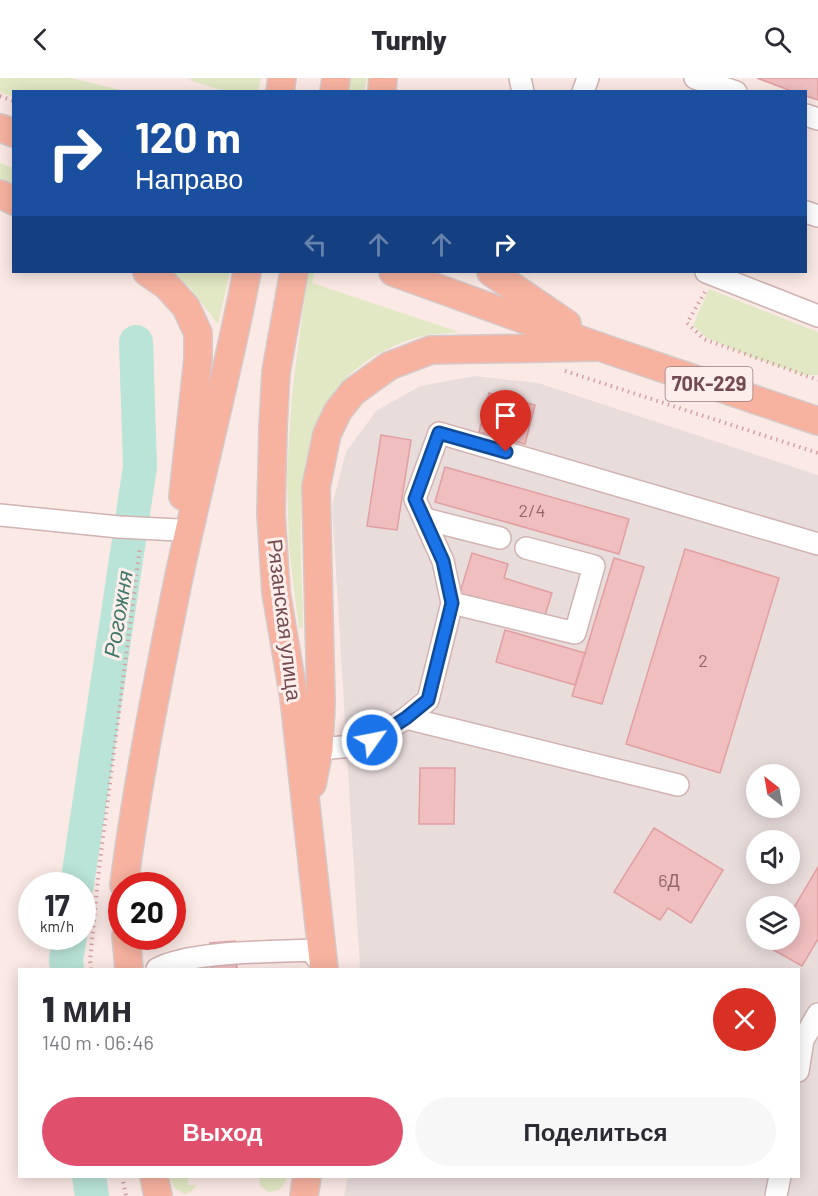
<!DOCTYPE html>
<html lang="ru">
<head>
<meta charset="utf-8">
<style>
  body { margin:0; font-family:Barlow,sans-serif; background:#f7f7f7; color:#2b2b33; height:100vh; display:flex; flex-direction:column; font-size:22px; white-space:nowrap }
  * { box-sizing:border-box; margin:0 }
  p { font-size:20px; color:#7c7c81 }
  .icon { flex:none; width:33px; height:33px; fill:none; stroke:currentColor; stroke-width:2; stroke-linecap:round; stroke-linejoin:round }
  .map { position:relative; flex:1; overflow:hidden }
  .details { position:absolute; left:18px; top:890px; width:782px; height:210px; display:flex; flex-direction:column; background:#fff; border-radius:0px; box-shadow:0 3px 15px #0003 }
  .details>* { flex:none }
  .guide { position:absolute; left:12px; top:12px; width:795px; height:183px; border-radius:0px; box-shadow:0 3px 15px #0003; background:#1a4fa0; color:#fff; overflow:hidden }
  .needle { width:39px; rotate:329deg }
  .fabs { position:absolute; left:746px; top:686px; display:grid; gap:12px }
  .fabs a { display:grid; place-items:center; width:54px; height:54px; border-radius:50%; background:#fff; box-shadow:0 3px 15px #0003; font-size:30px }
  .speed { position:absolute; left:18px; top:794px; display:flex; gap:12px; font-size:30px; font-weight:700; text-align:center }
  .speed>* { display:grid; place-content:center; width:78px; height:78px; border-radius:50%; background:#fff; box-shadow:0 3px 15px #0003; line-height:1 }
  .speed small { font-size:15px; font-weight:400 }
  .speed .limit { border:9px solid #d22; background:#fff; color:#111 }
  .pin { position:absolute; display:grid; place-items:center; width:51px; height:51px; color:#fff; margin:-62px -26px; border-radius:50% 50% 50% 0; rotate:-45deg; box-shadow:0 0 6px #0007 }
  .pin .icon { rotate:45deg }
  .me { position:absolute; width:66px; margin:-33px; rotate:57deg; stroke-linejoin:round; filter:drop-shadow(0 0 4px #0008) }
  .turn { display:flex; align-items:center; gap:21px; height:126px; padding:0 24px; font-size:27px }
  .turn .icon { width:78px; height:78px; stroke-width:2.5 }
  .turn b { display:block; font-size:42px; line-height:51px }
  .lanes { display:flex; align-items:center; height:57px; padding:0 24px; background:#0003; justify-content:center; gap:30px; direction:ltr }
  .lanes .off { opacity:.35 }
  .round { display:grid; place-items:center; flex:none; width:63px; height:63px; border-radius:32px; background:#f7f7f7 }
  .headline { display:flex; align-items:center; justify-content:space-between; height:102px; padding:0 24px }
  h1 { font-size:36px; font-weight:800; line-height:45px }
  .action { display:flex; gap:12px; margin-top:auto; padding:12px 24px }
  .action a { flex:1; height:69px; border-radius:36px; background:#e04f6c; color:#fff; font-size:24px; font-weight:800; line-height:69px; text-align:center }
  .action a+a { background:#f7f7f7; color:#2b2b33 }
  header { display:flex; justify-content:space-between; align-items:center; height:78px; padding:0 24px; background:#fff; font-size:27px; font-weight:800 }
  .map>svg:first-child { display:block }
  .industrial { fill:#e9dddc; fill-rule:evenodd }
  .green { fill:#e2e8c4 }
  .lines { fill:none; stroke-linecap:round; stroke-linejoin:round }
  .river { stroke:#bae4d8; stroke-width:34 }
  .building { fill:#f0bebf; stroke:#e19fa2; stroke-width:1.5 }
  .minor-casing { stroke:#d1b3b2; stroke-width:24 }
  .major-casing { stroke:#d5c9ca; stroke-width:30 }
  .path { stroke:#d4a1a3; stroke-width:4; stroke-dasharray:1.5 4.5; stroke-linecap:butt }
  .minor { stroke:#fff; stroke-width:21 }
  .major { stroke:#f7b2a0; stroke-width:27 }
  .route-casing { stroke:#114b97; stroke-width:15 }
  .route { stroke:#1a73e8; stroke-width:10 }
  .labels { text-anchor:middle; stroke-width:6; stroke-linejoin:round; paint-order:stroke }
  .number-label { font-size:18px; fill:#92686a }
  .shield { fill:#feeeeb; stroke:#9d7c7d; stroke-width:1.5 }
  .shield-label { font-size:20px; font-weight:bold; fill:#734b4e }
  .street-label { font-size:21px; fill:#734b4e; stroke:#feeeeb }
  .water-label { font-size:22px; font-style:italic; fill:#40786a; stroke:#feeeeb }
</style>
</head>
<body>
<header><svg class="icon" aria-label="back" viewBox="0 0 24 24"><path d="M15 5l-7 7 7 7"/></svg>Turnly<svg class="icon" aria-label="search" viewBox="0 0 24 24"><circle cx="10" cy="10" r="6"/><path d="M15 15l6 6"/></svg></header>
<div class="map">
<svg width="818" height="1118" viewBox="0 0 818 1118">
  <rect width="100%" height="100%" fill="#fbe9e5"/>
  <path class="industrial" d="M475 298 538 305 818 397V1118H344L348 1098H798V891H360L332 428 346 374 376 333 420 308ZM756 696H789V729H756ZM756 762H789V795H756ZM756 828H789V861H756Z"/>
  <g class="green">
    <path d="M0 0H71L124 13 14 14 13 19 0 14Z"/>
    <path d="M194 0H261L258 13H224L189 2Z"/>
    <path d="M350 0H367L364 13 347 14Z"/>
    <path d="M0 85 13 90V109L0 103Z"/>
    <path d="M171 194H230L218 246 191 211Z"/>
    <path d="M308 194H315L312 205 459 254C443 256 424 256 409 262 278 308 302 438 303 549L299 551 289 469 287 395 292 316Z"/>
    <path d="M709 211 818 254V297H804L755 280 707 260 693 247Z"/>
    <path d="M169 1098H188V1107H196L191 1114 185 1116 175 1110Z"/>
    <path d="M259 1098H287C283 1110 281 1113 268 1114L260 1107Z"/>
  </g>
  <g class="lines">
    <g class="river">
      <path d="M77 807 140 389 136 264"/>
      <path d="M67 891 66 882 70 858"/>
      <path d="M89 1098 92 1118"/>
    </g>
  </g>
  <g class="building">
    <path d="M757 0H818V22L806 18V14H794Z"/>
    <path d="M489 315 535 327 525 366 479 354Z"/>
    <path d="M381 357 411 362 397 452 367 448Z"/>
    <path d="M445 389 629 441 619 476 435 424Z"/>
    <path d="M685 471 779 500 720 695 626 666Z"/>
    <path d="M472 475 508 486 504 500 552 515 543 544 459 518Z"/>
    <path d="M614 480 644 489 602 626 572 618Z"/>
    <path d="M505 552 585 575 575 607 496 584Z"/>
    <path d="M420 690H455L454 746H419Z"/>
    <path d="M654 750 723 792 691 845 668 830 660 842 614 814Z"/>
    <path d="M818 789V861L802 888 770 870 776 861H789V838Z"/>
    <path d="M235 863 237 891H212L210 865Z"/>
  </g>
  <g class="lines">
    <defs>
      <g id="minor">
        <path d="M520 0 523 14"/>
        <path d="M695 0 736 14"/>
        <path d="M583 14 588 0"/>
        <path d="M806 37 818 41"/>
        <path d="M806 134 818 138"/>
        <path d="M706 194 818 238"/>
        <path d="M0 437 119 449 178 452"/>
        <path d="M425 441 500 460"/>
        <path d="M452 525 575 555 594 488 526 470"/>
        <path d="M406 640 678 707"/>
        <path d="M319 671 353 668 372 662 406 640 428 622 452 525 443 483 415 421 439 355 818 466"/>
        <path d="M157 891C189 873 271 874 310 872L324 888"/>
        <path d="M798 993 803 962 818 936"/>
        <path d="M776 1118 780 1098"/>
      </g>
      <g id="major">
        <path d="M280 14 282 0"/>
        <path d="M334 14 336 0"/>
        <path d="M382 14 383 0"/>
        <path d="M0 50 14 55"/>
        <path d="M0 116 14 123"/>
        <path d="M147 194 166 207 186 229 198 255V281L183 418"/>
        <path d="M294 194 276 294 273 349 271 436 276 514 294 620 324 891"/>
        <path d="M393 194 600 269 818 343"/>
        <path d="M491 194 567 246"/>
        <path d="M312 706 319 671 321 625 316 409 327 356 338 333 353 314 389 288 431 272 600 269"/>
        <path d="M124 807C137 707 157 607 177 508 199 403 227 299 247 194"/>
        <path d="M126 858 129 891"/>
        <path d="M154 1098 158 1118"/>
        <path d="M304 1118 307 1098"/>
      </g>
    </defs>
    <use href="#minor" class="minor-casing"/>
    <use href="#major" class="major-casing"/>
    <g class="path">
      <path d="M0 18 14 23"/>
      <path d="M705 214 687 245 704 261 818 302"/>
      <path d="M565 293 818 375"/>
      <path d="M91 891 90 883 99 791 140 469"/>
      <path d="M122 1098 126 1118"/>
    </g>
    <use href="#minor" class="minor"/>
    <use href="#major" class="major"/>
  </g>
  <g class="lines">
    <defs>
      <path id="route" d="M372 662 406 640 428 622 452 525 443 483 415 421 439 355 506 374"/>
    </defs>
    <use href="#route" class="route-casing"/>
    <use href="#route" class="route"/>
  </g>
  <g class="labels">
    <g class="number-label">
      <text x="532" y="439">2/4</text>
      <text x="703" y="589">2</text>
      <text x="669" y="809">6Д</text>
    </g>
    <rect class="shield" x="665.5" y="289" width="87" height="34" rx="4.5"/>
    <g class="shield-label">
      <text x="709" y="313">70К-229</text>
    </g>
    <g class="street-label">
      <text transform="translate(284 542) rotate(83)" y="7">Рязанская улица</text>
    </g>
    <g class="water-label">
      <text transform="translate(118 536) rotate(-81)" y="8">Рогожня</text>
    </g>
  </g>
</svg>
<div class="fabs">
<a><svg class="needle" viewBox="-14 -14 28 28"><path d="M0-13l5 13h-10z" fill="#e53935"/><path d="M0 13l5-13h-10z" fill="#7c7c81"/></svg></a>
<a><svg class="icon" aria-label="sound" viewBox="0 0 24 24"><path d="M4 9h4l5-4v14l-5-4H4zM17 9q2 3 0 6"/></svg></a>
<a><svg class="icon" aria-label="layers" viewBox="0 0 24 24"><path d="M12 4l9 5-9 5-9-5zM3 14l9 5 9-5"/></svg></a>
</div>
<div class="speed"><div>17<small>km/h</small></div><div class="limit">20</div></div>
<div class="pin" style="left:506px;top:374px;background:#d93025"><svg class="icon" aria-label="arrive" viewBox="0 0 24 24"><path d="M6 21V4h12l-3 4 3 4H6"/></svg></div>
<svg class="me" style="left:372px;top:662px" viewBox="-20 -20 40 40"><circle r="17" fill="#1a73e8" stroke="#fff" stroke-width="3"/><path d="M0-11L8 9 0 5-8 9z" fill="#fff"/></svg>
<div class="guide">
<div class="turn"><svg class="icon" aria-label="right" viewBox="0 0 24 24"><path d="M7 20v-9h11M14 6l5 5-5 5"/></svg><div><b>120 m</b>Направо</div></div>
<div class="lanes"><svg class="icon off" aria-label="left" viewBox="0 0 24 24"><path d="M17 20v-9H6M10 6l-5 5 5 5"/></svg><svg class="icon off" aria-label="ahead" viewBox="0 0 24 24"><path d="M12 20V5M6 11l6-6 6 6"/></svg><svg class="icon off" aria-label="ahead" viewBox="0 0 24 24"><path d="M12 20V5M6 11l6-6 6 6"/></svg><svg class="icon" aria-label="right" viewBox="0 0 24 24"><path d="M7 20v-9h11M14 6l5 5-5 5"/></svg></div>
</div>
<section class="details">
<div class="headline"><div><h1>1 мин</h1><p>140 m · 06:46</p></div><a class="round" style="background:#d93025;color:#fff"><svg class="icon" aria-label="close" viewBox="0 0 24 24"><path d="M6 6l12 12M18 6L6 18"/></svg></a></div>
<div class="action"><a>Выход</a><a>Поделиться</a></div>
</section>
</div>
</body>
</html>
